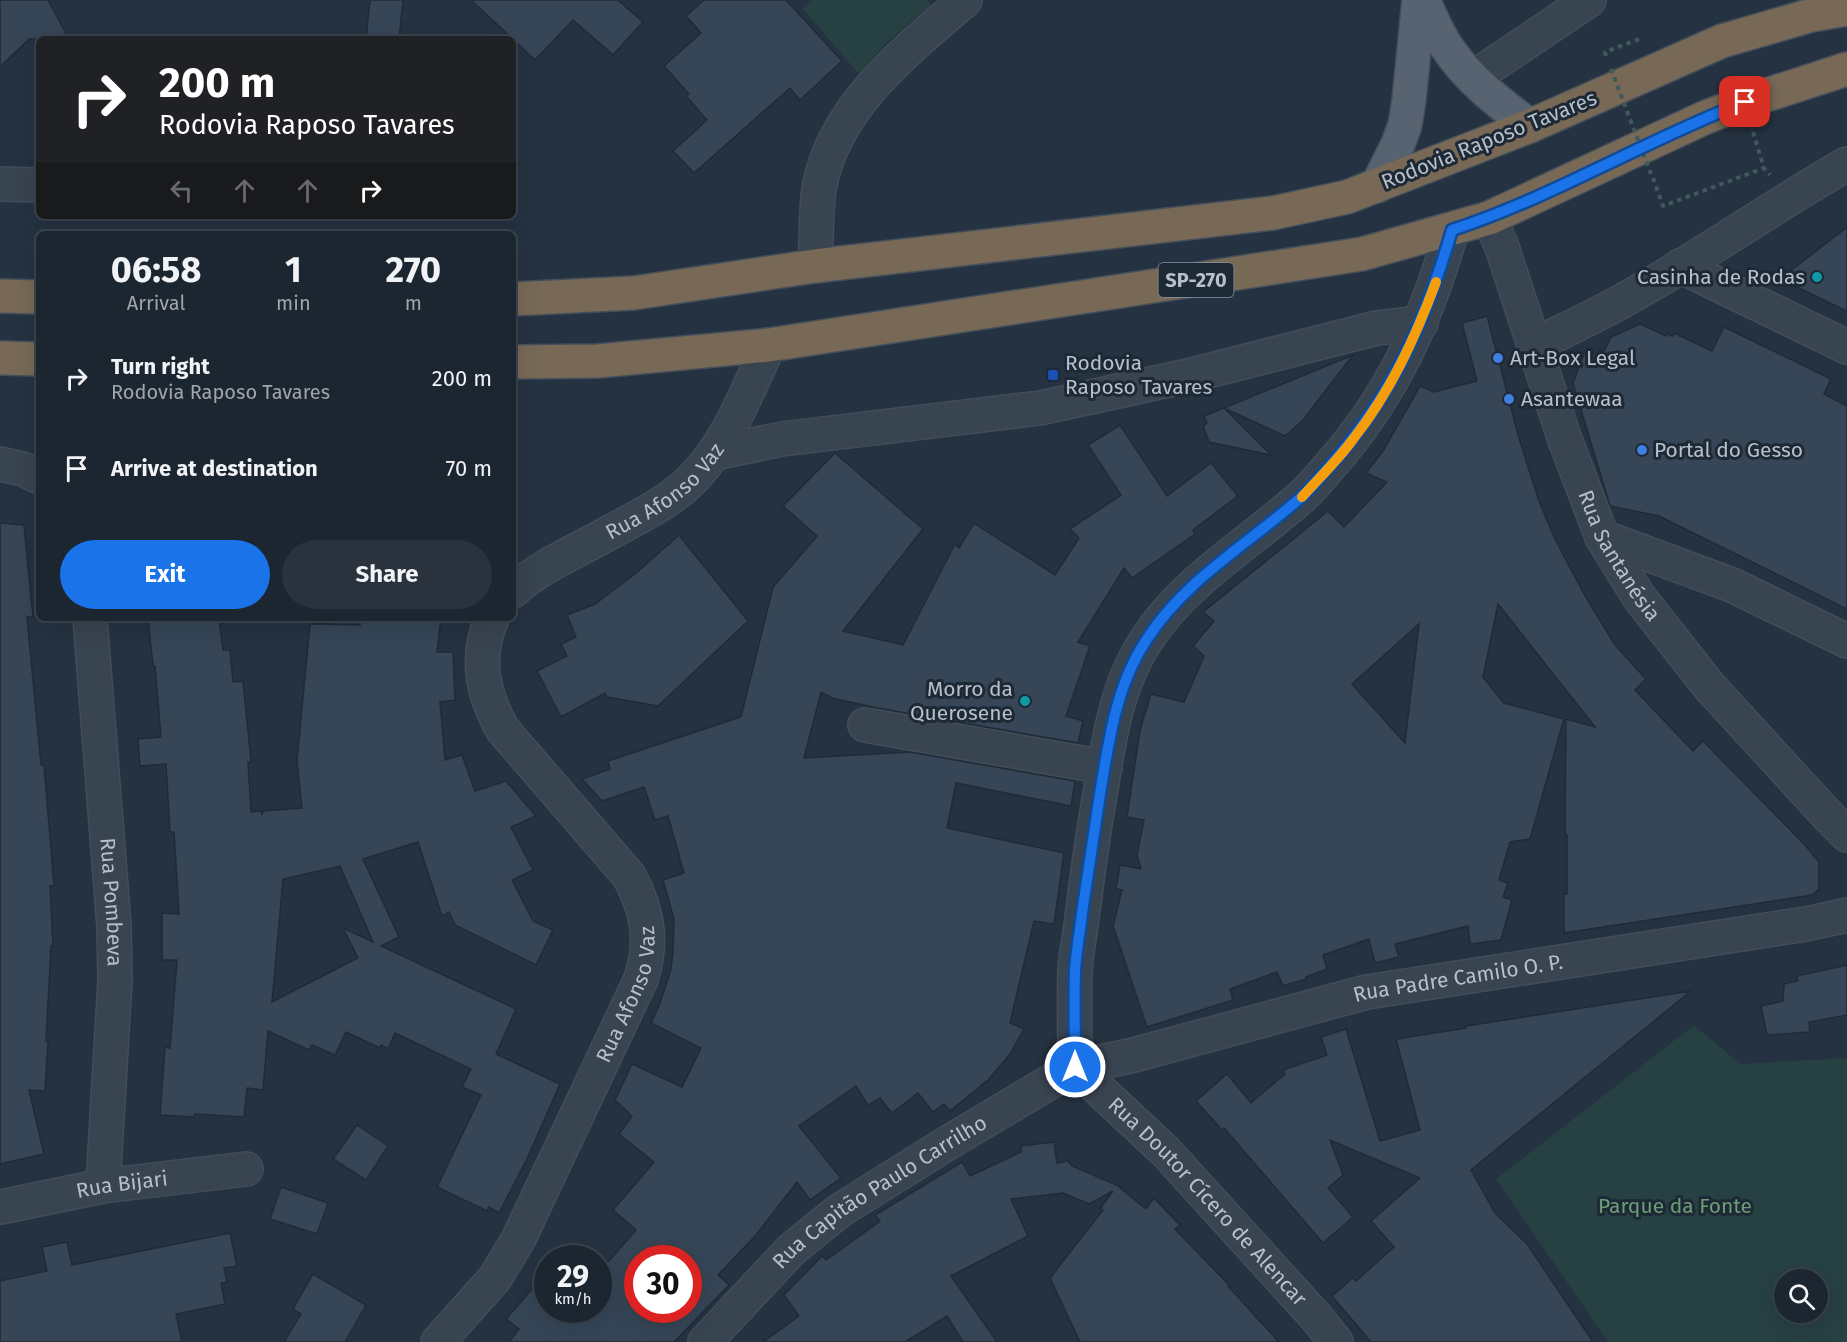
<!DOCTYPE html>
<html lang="en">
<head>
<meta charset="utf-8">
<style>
  body { margin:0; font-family:"Fira Sans",sans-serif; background:#29323d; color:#f1f3f6; height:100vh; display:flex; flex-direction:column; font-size:22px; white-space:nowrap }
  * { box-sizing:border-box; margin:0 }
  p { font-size:20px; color:#a0a5ab }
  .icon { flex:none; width:33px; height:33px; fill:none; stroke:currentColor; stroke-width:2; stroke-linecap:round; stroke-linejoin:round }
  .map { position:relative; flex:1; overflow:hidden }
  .drawer { position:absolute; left:36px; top:231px; width:480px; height:390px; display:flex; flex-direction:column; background:#1c2631; border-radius:9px; box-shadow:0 6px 24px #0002,0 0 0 2px #3a434d }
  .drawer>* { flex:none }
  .hud { position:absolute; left:36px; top:36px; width:480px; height:183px; border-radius:9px; box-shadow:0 6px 24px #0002,0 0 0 2px #3a434d; background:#202124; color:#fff; overflow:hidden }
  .controls { position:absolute; left:1774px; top:1269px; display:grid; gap:12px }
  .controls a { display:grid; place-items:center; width:54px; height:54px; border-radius:50%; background:#1c2631; box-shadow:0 6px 24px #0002,0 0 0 2px #3a434d; font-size:30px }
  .speed { position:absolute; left:534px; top:1245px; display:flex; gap:12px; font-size:30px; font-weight:700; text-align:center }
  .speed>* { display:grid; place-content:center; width:78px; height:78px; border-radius:50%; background:#1c2631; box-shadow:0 6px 24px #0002,0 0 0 2px #3a434d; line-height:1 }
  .speed small { font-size:15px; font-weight:400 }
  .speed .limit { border:9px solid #d22; background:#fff; color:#111 }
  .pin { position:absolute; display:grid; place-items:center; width:51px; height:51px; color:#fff; margin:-26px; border-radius:12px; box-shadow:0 3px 9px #0006 }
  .me { position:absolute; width:66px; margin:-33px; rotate:0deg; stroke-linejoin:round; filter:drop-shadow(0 0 4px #0008) }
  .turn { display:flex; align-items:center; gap:21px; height:126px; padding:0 24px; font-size:27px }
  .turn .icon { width:78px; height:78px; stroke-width:2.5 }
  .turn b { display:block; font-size:42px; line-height:51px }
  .lanes { display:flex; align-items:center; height:57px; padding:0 24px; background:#0003; justify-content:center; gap:30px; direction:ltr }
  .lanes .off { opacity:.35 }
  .eta { display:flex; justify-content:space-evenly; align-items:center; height:102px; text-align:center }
  .eta b { font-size:36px; font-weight:700; line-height:42px }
  .action { display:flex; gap:12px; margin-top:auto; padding:12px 24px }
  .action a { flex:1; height:69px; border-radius:36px; background:#1a73e8; color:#fff; font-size:24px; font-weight:700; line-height:69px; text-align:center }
  .action a+a { background:#29323d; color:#f1f3f6 }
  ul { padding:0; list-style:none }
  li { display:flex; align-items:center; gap:18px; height:90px; padding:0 24px }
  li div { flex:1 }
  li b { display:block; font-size:22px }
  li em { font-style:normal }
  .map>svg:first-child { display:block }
  .green { fill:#274042; fill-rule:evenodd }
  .building { fill:#364657; stroke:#202b38; stroke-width:1.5; fill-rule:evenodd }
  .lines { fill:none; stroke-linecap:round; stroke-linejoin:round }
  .minor-casing { stroke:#434d5a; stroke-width:36 }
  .major-casing { stroke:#434d5a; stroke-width:36 }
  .highway-casing { stroke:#444f5b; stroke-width:36 }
  .path { stroke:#40595a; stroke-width:4; stroke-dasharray:4.5 4.5; stroke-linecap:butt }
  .minor { stroke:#394451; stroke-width:33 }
  .major { stroke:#576371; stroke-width:33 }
  .highway { stroke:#776956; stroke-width:33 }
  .path-bridge { stroke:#40595a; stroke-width:4; stroke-dasharray:4.5 4.5; stroke-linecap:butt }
  .route-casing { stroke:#114b97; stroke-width:15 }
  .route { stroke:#1a73e8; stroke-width:10 }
  .slow { stroke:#f59e0b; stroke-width:10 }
  .culture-dot { fill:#0f9aa8; stroke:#1e2936; stroke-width:2 }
  .shop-dot { fill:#3f7fe0; stroke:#1e2936; stroke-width:2 }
  .transit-dot { fill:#1a4fb4; stroke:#1e2936; stroke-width:2 }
  .labels { text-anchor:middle; stroke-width:6; stroke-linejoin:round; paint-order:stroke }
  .shield { fill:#1e2936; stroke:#88929e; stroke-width:1.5 }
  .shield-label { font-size:20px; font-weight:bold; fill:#b6bfcb }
  .street-label { font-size:21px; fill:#b6bfcb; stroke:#1e2936 }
  .poi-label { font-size:21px; fill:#b6bfcb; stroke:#1e2936; text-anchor:start }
  .park-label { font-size:21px; fill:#6c9d76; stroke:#1e2936 }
</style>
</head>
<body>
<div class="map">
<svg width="1847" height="1342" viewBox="0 0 1847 1342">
  <rect width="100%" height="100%" fill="#253241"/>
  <g class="green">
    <path d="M811 0H927L931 5 885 44 859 74 802 8Z"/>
    <path d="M1694 1025 1740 1064 1847 1058V1342H1608L1496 1179ZM1785 1280H1818V1312H1785Z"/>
  </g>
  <g class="building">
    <path d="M0 0H48L69 39H29L0 67Z"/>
    <path d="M370 0H403L399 39H366Z"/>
    <path d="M471 0H618L643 22 613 55 573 20 535 60Z"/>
    <path d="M704 0H786L842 61 800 100 790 88 694 173 673 151 707 120 686 96 689 94 664 66 701 33 686 16Z"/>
    <path d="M1847 227V311L1780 279Z"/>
    <path d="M1487 316 1519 438 1539 501 1554 537 1584 594 1615 645 1646 679 1635 690 1693 751 1703 741 1805 845 1819 862V889L1812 895 1564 933V894H1567V835H1565L1566 719 1595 727 1498 604 1483 677 1504 703 1564 719 1530 839 1510 842 1499 880 1508 883 1503 897 1512 900 1501 940 1470 944 1468 926 1395 944 1399 957 1375 963 1369 939 1323 955 1327 969 1306 977V979L1283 986 1277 972 1230 989 1233 1000 1147 1027 1113 926 1122 890 1116 889 1120 865 1141 869 1137 855 1144 820 1127 817 1140 730 1151 694 1184 702 1204 656 1193 646 1214 621 1203 612 1328 511 1344 527 1387 482 1366 473 1383 451 1420 386 1434 392 1477 381 1462 323ZM1419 624 1405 743 1352 684Z"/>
    <path d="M1640 324 1666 336 1667 334 1673 336 1674 333 1712 351 1724 327 1831 379 1824 394 1847 406V609L1659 516 1610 506 1573 383 1584 354 1599 362 1611 337Z"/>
    <path d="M1353 355 1303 420 1285 436 1224 408Z"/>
    <path d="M1224 408 1271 455 1209 442 1203 426 1207 423 1204 416Z"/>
    <path d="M1120 425 1167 496 1211 463 1238 496 1193 530 1195 534 1132 578 1124 568 1078 642 1090 646 1066 716 1083 721 1078 743 877 708 832 698 821 692 804 758 910 752 1075 781 1071 806 956 783 947 828 1064 853 1054 924 1034 921 1010 1023 1024 1029 1010 1054 989 1079 950 1111 944 1104 933 1112 918 1093 892 1113 880 1098 868 1105 856 1086 799 1126 841 1178 810 1200 797 1182 756 1235 718 1275 729 1285 674 1342H509L519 1329 506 1319 548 1271V1310H598V1273L636 1230 613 1210 654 1162 619 1134 632 1116 615 1100 632 1064 682 1087 701 1048 651 1023 659 1006 671 969 673 951 674 919 663 880 684 873 668 816 655 820 644 787 602 801 582 779 610 769 608 761 741 717 773 587 817 536 783 506 835 453 923 529 843 631 903 645 955 544 959 548 974 523 1055 575 1079 538 1070 529 1121 495 1088 445ZM638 1258H688V1310H638Z"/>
    <path d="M0 523 24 525 33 617H27L41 765H44L54 886H50L53 946H51L46 1041H48L45 1091 29 1090 44 1154 0 1164Z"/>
    <path d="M679 535 748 621 658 706 607 697 605 693 561 717 537 671 567 656 561 644 576 637 567 615 595 604 635 574Z"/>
    <path d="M148 618H219L223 650H230L233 682 243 681 251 762H248L251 812 261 811 262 815 263 811 302 808 297 761 310 624 360 625 361 618H441L437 652H453L455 700 440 702 445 760 462 755 475 791 506 781 536 816 511 827 533 870 512 880 533 921 553 930 536 965 455 925 449 912 442 916 418 842 363 859 399 937 381 946 516 1009 496 1054 560 1084 527 1159 499 1213 489 1207 487 1211 437 1187 481 1095 462 1087 471 1069 395 1033 388 1049 381 1045 380 1048 346 1032 335 1055 312 1045 309 1050 268 1031 263 1090 247 1088 244 1117 195 1114 194 1117 160 1115 165 1047 170 1048 177 960H162V913L179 914 174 832H170L166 764 140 766 138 739 161 737 155 666H153ZM340 866 373 942 343 928 358 958 272 1002 283 879Z"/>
    <path d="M1847 965V1015L1809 1022 1810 1032 1767 1035 1761 1006 1783 1001 1784 984 1798 981 1797 976Z"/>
    <path d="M1691 991 1471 1170 1495 1213 1527 1244 1593 1342H1371L1332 1296 1353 1278 1356 1281 1394 1247 1371 1221 1420 1178 1330 1140 1343 1175 1328 1188 1353 1217 1323 1243 1224 1128 1222 1130 1196 1101 1227 1074 1251 1103 1285 1074 1283 1070 1327 1055 1321 1037 1346 1029 1380 1141 1420 1130 1396 1039 1466 1028V1026Z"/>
    <path d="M357 1125 388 1146 366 1180 333 1159Z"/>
    <path d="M1054 1142 1057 1163 1068 1161 1072 1166 1121 1187 1120 1188 1146 1209 1154 1198 1180 1225 1175 1229 1229 1285 1228 1286 1279 1342H1080L1050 1278 1103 1210 1100 1209 1113 1191 1089 1204 1063 1193 1011 1199 1028 1236 951 1276 997 1342H963L947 1316 905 1342H763L799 1316 784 1295 822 1256 826 1260 880 1221 875 1215 962 1162 970 1176 1021 1152V1146Z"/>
    <path d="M281 1187 328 1203 317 1234 270 1219Z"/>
    <path d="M230 1233 237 1266 224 1268 227 1282 221 1283 225 1304 176 1314 182 1342H0V1281L47 1271 42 1247 67 1242 72 1265Z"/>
    <path d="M313 1274 366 1305 345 1342H284L301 1314 293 1309Z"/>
  </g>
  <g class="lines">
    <defs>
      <g id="minor">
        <path d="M1473 78 1589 0"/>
        <path d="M0 184 39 185"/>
        <path id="s1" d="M1489 218 1502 247 1564 437 1602 537 1639 597 1709 686 1830 818 1847 835"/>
        <path d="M815 266C817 239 815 210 820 184 836 105 907 50 965 0"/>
        <path d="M1680 266 1847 347"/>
        <path d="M1535 345C1561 332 1587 320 1613 306 1693 263 1768 209 1847 164"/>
        <path d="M715 453 782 439 1040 408 1192 375 1377 328 1421 323"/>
        <path d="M0 464 23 469 39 477"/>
        <path d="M1602 537 1732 585 1847 641"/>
        <path id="s2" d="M513 591C535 569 579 550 607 534 638 517 675 500 698 473 731 437 748 388 769 345"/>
        <path id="s3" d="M90 618 114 926 115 980 103 1186"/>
        <path d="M865 725 1105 767"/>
        <path d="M1075 1067C1075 1035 1074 1003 1075 971 1076 953 1080 935 1082 918 1087 877 1093 835 1100 794 1109 740 1116 685 1147 639 1185 581 1248 544 1299 499 1310 490 1319 478 1329 467 1393 395 1425 322 1452 230"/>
        <path id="s4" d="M1075 1067 1166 1152 1316 1317 1336 1342"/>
        <path id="s5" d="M0 1207 103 1186 246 1169"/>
        <path id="s6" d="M438 1342 495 1278 518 1240 641 979C653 941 648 911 629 876L503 730C482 693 475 657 492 618"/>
        <path id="s7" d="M705 1342 791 1250 839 1211 946 1144 1075 1067 1130 1056 1367 992 1806 924 1847 915"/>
      </g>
      <g id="major">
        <path d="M1423 0C1430 15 1437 32 1446 46 1467 78 1499 103 1530 126"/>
        <path d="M1377 186 1398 144 1405 125 1409 100 1419 0"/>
      </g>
      <g id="highway">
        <path d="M0 296 39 297"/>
        <path d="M513 299 634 293 815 266 1273 213 1347 197 1530 126 1722 41 1812 15 1847 9"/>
        <path d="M0 358 39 359"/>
        <path d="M513 362 598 361 769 345 1362 254 1489 218 1704 118 1745 102 1847 69"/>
      </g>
    </defs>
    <use href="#minor" class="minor-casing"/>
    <use href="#major" class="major-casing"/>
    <use href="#highway" class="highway-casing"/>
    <g class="path">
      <path d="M1606 56 1605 52 1639 39"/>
      <path d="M1753 132 1764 168 1770 175"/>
      <path d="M1653 178 1663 206 1764 168"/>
    </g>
    <use href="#minor" class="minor"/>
    <use href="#major" class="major"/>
    <use href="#highway" class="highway"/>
    <path class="path-bridge" d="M1611 69 1651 174"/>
  </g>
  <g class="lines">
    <defs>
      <path id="route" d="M1075 1067C1075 1035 1074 1003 1075 971 1076 952 1080 932 1082 913 1088 873 1094 834 1100 794 1109 740 1116 685 1147 639 1185 580 1248 544 1299 499 1310 490 1319 478 1329 467 1393 395 1425 322 1452 230 1553 197 1646 140 1745 102"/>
    </defs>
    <use href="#route" class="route-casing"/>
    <use href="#route" class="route"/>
    <path class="slow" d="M1302 497C1319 478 1339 459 1354 438 1391 391 1415 338 1436 282"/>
  </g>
  <g class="culture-dot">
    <circle cx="1817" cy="277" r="6"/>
    <circle cx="1025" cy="701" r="6"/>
  </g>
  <g class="shop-dot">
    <circle cx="1498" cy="358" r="6"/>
    <circle cx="1509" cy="399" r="6"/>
    <circle cx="1642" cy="450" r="6"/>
  </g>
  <rect class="transit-dot" x="1047" y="369" width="12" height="12" rx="3"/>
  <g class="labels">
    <rect class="shield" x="1158.5" y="263" width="75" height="34" rx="4.5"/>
    <g class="shield-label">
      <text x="1196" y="287">SP-270</text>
    </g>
    <g class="street-label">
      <text transform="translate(1489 140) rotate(-22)" y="7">Rodovia Raposo Tavares</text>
      <text dy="7" stroke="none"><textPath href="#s2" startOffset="183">Rua Afonso Vaz</textPath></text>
      <text dy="7" stroke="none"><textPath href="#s1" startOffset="363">Rua Santanésia</textPath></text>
      <text dy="7" stroke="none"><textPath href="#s3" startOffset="285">Rua Pombeva</textPath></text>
      <text dy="7" stroke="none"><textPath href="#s7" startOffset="858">Rua Padre Camilo O. P.</textPath></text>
      <text dy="7" stroke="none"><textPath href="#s6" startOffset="400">Rua Afonso Vaz</textPath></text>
      <text dy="7" stroke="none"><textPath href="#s5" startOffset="124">Rua Bijari</textPath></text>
      <text dy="7" stroke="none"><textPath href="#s7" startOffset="232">Rua Capitão Paulo Carrilho</textPath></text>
      <text dy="7" stroke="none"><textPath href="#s4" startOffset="189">Rua Doutor Cícero de Alencar</textPath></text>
    </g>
    <g class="poi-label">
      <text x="1805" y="284" text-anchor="end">Casinha de Rodas</text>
      <text x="1510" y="365">Art-Box Legal</text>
      <text x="1065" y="370">Rodovia<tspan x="1065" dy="24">Raposo Tavares</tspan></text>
      <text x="1521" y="406">Asantewaa</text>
      <text x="1654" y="457">Portal do Gesso</text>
      <text x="1013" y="696" text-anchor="end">Morro da<tspan x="1013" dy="24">Querosene</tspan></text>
    </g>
    <g class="park-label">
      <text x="1675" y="1213">Parque da Fonte</text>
    </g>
  </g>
</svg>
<div class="controls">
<a><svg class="icon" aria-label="search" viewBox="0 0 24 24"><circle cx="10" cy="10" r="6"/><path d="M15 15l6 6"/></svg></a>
</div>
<div class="speed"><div>29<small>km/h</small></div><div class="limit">30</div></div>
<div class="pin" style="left:1745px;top:102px;background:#d93025"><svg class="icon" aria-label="arrive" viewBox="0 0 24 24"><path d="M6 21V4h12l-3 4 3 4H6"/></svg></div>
<svg class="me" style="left:1075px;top:1067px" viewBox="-20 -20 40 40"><circle r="17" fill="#1a73e8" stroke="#fff" stroke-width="3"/><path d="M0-11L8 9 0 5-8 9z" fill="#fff"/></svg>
<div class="hud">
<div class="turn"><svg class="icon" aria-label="right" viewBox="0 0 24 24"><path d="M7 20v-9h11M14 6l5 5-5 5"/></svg><div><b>200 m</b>Rodovia Raposo Tavares</div></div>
<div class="lanes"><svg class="icon off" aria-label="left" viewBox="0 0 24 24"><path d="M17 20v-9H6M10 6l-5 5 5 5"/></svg><svg class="icon off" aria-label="ahead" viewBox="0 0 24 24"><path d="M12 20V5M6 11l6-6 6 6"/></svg><svg class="icon off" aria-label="ahead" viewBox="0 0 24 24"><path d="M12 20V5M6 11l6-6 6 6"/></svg><svg class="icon" aria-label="right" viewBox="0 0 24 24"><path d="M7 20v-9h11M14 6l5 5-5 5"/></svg></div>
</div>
<section class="drawer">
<div class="eta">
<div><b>06:58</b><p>Arrival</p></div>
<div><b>1</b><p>min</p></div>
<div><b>270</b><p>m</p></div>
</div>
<ul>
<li><svg class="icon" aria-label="right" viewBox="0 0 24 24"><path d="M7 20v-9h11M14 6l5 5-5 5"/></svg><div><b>Turn right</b><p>Rodovia Raposo Tavares</p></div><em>200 m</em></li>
<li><svg class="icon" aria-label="arrive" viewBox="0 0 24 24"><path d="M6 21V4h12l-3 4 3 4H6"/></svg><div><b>Arrive at destination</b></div><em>70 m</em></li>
</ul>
<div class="action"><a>Exit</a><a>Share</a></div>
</section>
</div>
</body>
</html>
